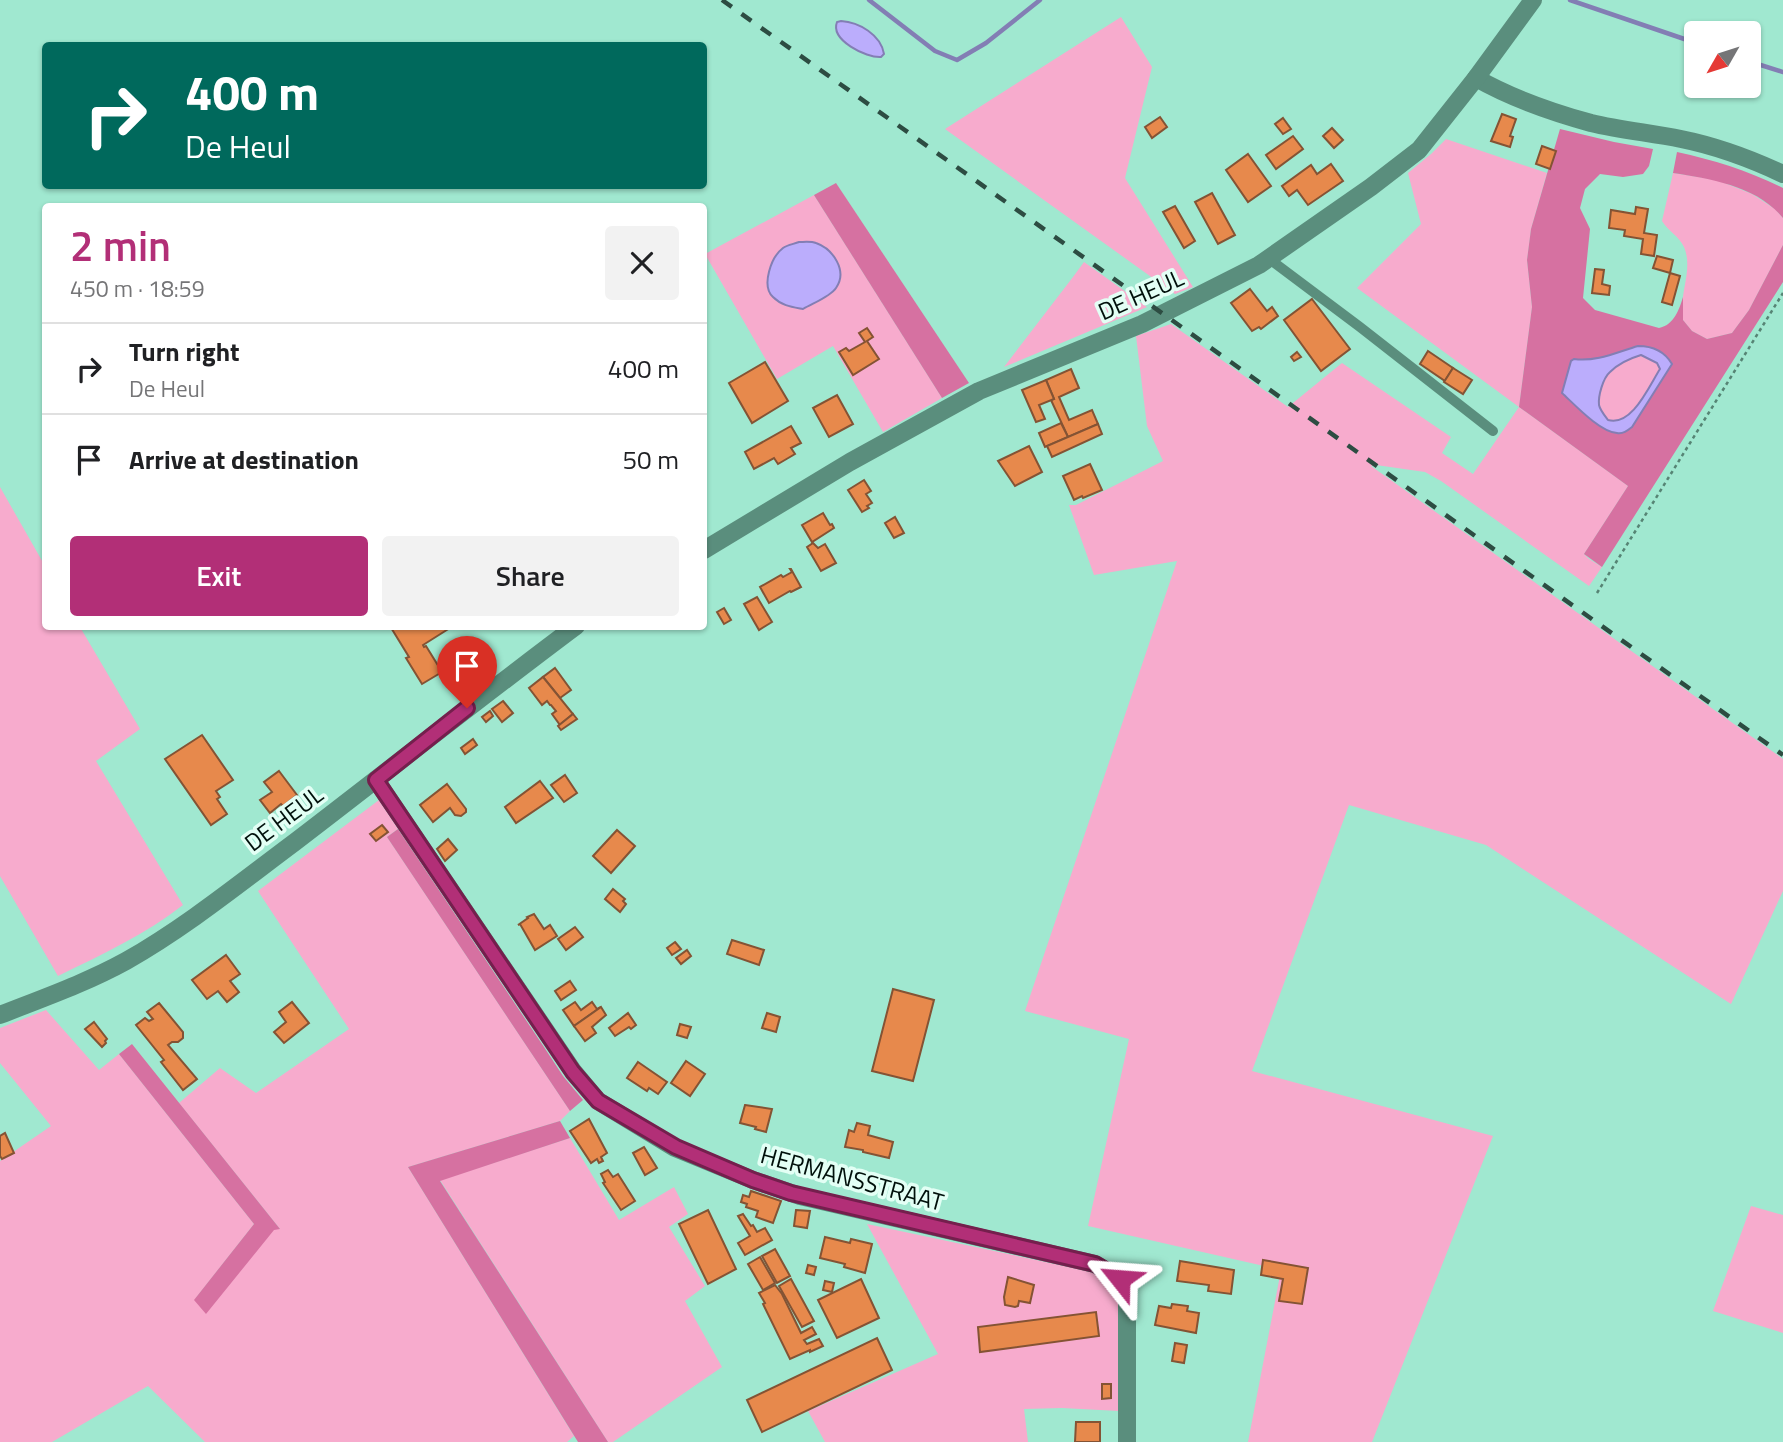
<!DOCTYPE html>
<html lang="en">
<head>
<meta charset="utf-8">
<style>
  body { margin:0; font-family:"Titillium Web",sans-serif; background:#f2f2f2; color:#202124; height:100vh; display:flex; flex-direction:column; font-size:26px; white-space:nowrap }
  * { box-sizing:border-box; margin:0 }
  p { font-size:23px; color:#757577 }
  .icon { flex:none; width:38px; height:38px; fill:none; stroke:currentColor; stroke-width:2; stroke-linecap:round; stroke-linejoin:round }
  .map { position:relative; flex:1; overflow:hidden }
  .side { position:absolute; left:42px; top:203px; width:665px; height:427px; display:flex; flex-direction:column; background:#fff; border-radius:7px; box-shadow:0 2px 5px #0004 }
  .side>* { flex:none }
  .hud { position:absolute; left:42px; top:42px; width:665px; height:147px; border-radius:7px; box-shadow:0 2px 5px #0004; background:#00695c; color:#fff; overflow:hidden }
  .needle { width:46px; rotate:231deg }
  .fabs { position:absolute; left:1684px; top:21px; display:grid; gap:14px }
  .fabs a { display:grid; place-items:center; width:77px; height:77px; border-radius:7px; background:#fff; box-shadow:0 2px 5px #0004; font-size:35px }
  .pin { position:absolute; display:grid; place-items:center; width:60px; height:60px; color:#fff; margin:-72px -30px; border-radius:50% 50% 50% 0; rotate:-45deg; box-shadow:0 0 7px #0007 }
  .pin .icon { rotate:45deg }
  .me { position:absolute; width:77px; margin:-38px; rotate:298deg; stroke-linejoin:round; filter:drop-shadow(0 0 5px #0008) }
  .turn { display:flex; align-items:center; gap:24px; height:147px; padding:0 28px; font-size:32px }
  .turn .icon { width:91px; height:91px; stroke-width:2.5 }
  .turn b { display:block; font-size:49px; line-height:60px }
  .round { display:grid; place-items:center; flex:none; width:74px; height:74px; border-radius:7px; background:#f2f2f2 }
  .head { display:flex; align-items:center; justify-content:space-between; height:119px; padding:0 28px }
  h1 { font-size:42px; font-weight:600; line-height:52px; color:#b22f77 }
  .action { display:flex; gap:14px; margin-top:auto; padding:14px 28px }
  .action a { flex:1; height:80px; border-radius:7px; background:#b22f77; color:#fff; font-size:28px; font-weight:600; line-height:80px; text-align:center }
  .action a+a { background:#f2f2f2; color:#202124 }
  ul { padding:0; list-style:none }
  li { display:flex; align-items:center; gap:21px; height:91px; padding:0 28px; border-top:2px solid #e0e0e0 }
  li div { flex:1 }
  li b { display:block; font-size:26px }
  li em { font-style:normal }
  .map>svg:first-child { display:block }
  .green { fill:#f7abcd }
  .forest { fill:#d671a1; fill-rule:evenodd }
  .water { fill:#bbadfc; stroke:#837eb4; stroke-width:2; fill-rule:evenodd }
  .lines { fill:none; stroke-linecap:round; stroke-linejoin:round }
  .stream { stroke:#837eb4; stroke-width:4.5 }
  .building { fill:#e7894c; stroke:#845334; stroke-width:2 }
  .path { stroke:#568474; stroke-width:2.5; stroke-dasharray:3.5 3.5; stroke-linecap:butt }
  .lane { stroke:#5a8e7d; stroke-width:10 }
  .street { stroke:#5a8e7d; stroke-width:18 }
  .rail { stroke:#2d4c42; stroke-width:4.5; stroke-dasharray:12 12; stroke-linecap:butt }
  .route-casing { stroke:#741f4d; stroke-width:18 }
  .route { stroke:#b22f77; stroke-width:12 }
  .labels { text-anchor:middle; stroke-width:7; stroke-linejoin:round; paint-order:stroke }
  .street-label { font-size:24px; fill:#00100b; stroke:#e3fff5 }
</style>
</head>
<body>
<div class="map">
<svg width="1783" height="1442" viewBox="0 0 1783 1442">
  <rect width="100%" height="100%" fill="#a0e8d0"/>
  <g class="green">
    <path d="M1121 17 1152 67 1125 178 1193 287 1175 294 945 129Z"/>
    <path d="M1446 139 1547 173 1531 229 1529 245 1527 260 1532 307 1519 407 1628 486 1584 554 1589 559 1602 567 1589 586 1441 481 1425 472 1376 465 1371 466 1783 759V891L1731 1004 1486 845 1349 805 1252 1071 1493 1136 1372 1442H1248L1282 1265 1264 1266 1088 1226 1129 1039 1025 1011 1177 561 1094 575 1069 505H1076L1163 461 1147 426 1136 336 1171 324 1288 407 1342 363 1451 437 1442 453 1473 474 1519 407 1357 288 1421 224 1408 173 1431 154Z"/>
    <path d="M1673 173 1717 180 1752 194 1775 209 1783 218V245L1749 310 1732 333 1707 339 1692 331 1683 320C1683 313 1682 304 1683 297 1685 281 1691 263 1684 247 1679 236 1668 231 1662 221Z"/>
    <path d="M814 195 942 398 883 432 833 346 777 379 705 254Z"/>
    <path d="M1084 262 1147 307 1004 367 1073 277Z"/>
    <path d="M1641 355 1657 363 1661 369C1652 383 1635 417 1619 421 1614 422 1613 421 1608 420 1605 416 1600 410 1599 405 1598 396 1603 378 1610 372 1618 364 1631 358 1641 355Z"/>
    <path d="M0 487 45 566 46 626 80 627 140 729 96 761 183 905C146 934 101 955 58 976L0 876Z"/>
    <path d="M379 800 398 829 387 837 570 1111 560 1121 408 1167 574 1436 567 1442H205L148 1386 52 1442H0V1161L51 1126 0 1063V1028L46 1010 99 1070 119 1054 254 1224 195 1299 274 1229H280L179 1103 220 1068 256 1093 349 1029 258 891Z"/>
    <path d="M570 1138 619 1220 674 1187 688 1214 669 1227 705 1286 685 1301 722 1367 613 1442H608L440 1180Z"/>
    <path d="M1751 1206 1783 1215V1333L1713 1311Z"/>
    <path d="M867 1224 1079 1269C1105 1275 1112 1280 1120 1305L1119 1411 1062 1408 1024 1409 1028 1442H825L808 1411 938 1354Z"/>
  </g>
  <g class="forest">
    <path d="M1560 129 1614 142 1653 149 1649 166 1643 174 1623 177 1600 174 1585 189 1580 208 1590 229 1583 298 1595 310 1659 328C1674 325 1679 310 1683 297V320L1692 331 1707 339 1732 333 1749 310 1783 245V282L1602 567 1584 554 1628 486 1519 407 1532 307 1527 260 1531 229ZM1638 346C1653 346 1665 352 1672 364L1632 427 1608 431 1578 408 1562 393 1575 359C1597 362 1617 353 1638 346Z"/>
    <path d="M1677 152C1714 160 1749 171 1783 188V218C1757 186 1711 179 1673 173Z"/>
    <path d="M836 183 969 383 942 398 814 195Z"/>
    <path d="M398 829 544 1047 563 1076 583 1100 570 1111 387 837Z"/>
    <path d="M132 1044 280 1229 274 1230 206 1314 194 1300 254 1224 119 1054Z"/>
    <path d="M560 1121 570 1138 440 1181 608 1442H578L408 1167Z"/>
  </g>
  <g class="water">
    <path d="M841 21C859 22 881 35 884 54L881 57C866 58 830 40 837 22Z"/>
    <path d="M799 242C804 242 811 241 816 243 833 249 848 271 836 288 830 297 813 303 803 309 792 307 782 306 773 297 761 286 771 257 783 248 787 245 794 244 799 242Z"/>
    <path d="M1638 346C1653 346 1665 352 1672 364L1632 427C1627 431 1623 434 1617 433 1600 432 1575 405 1562 393L1571 361 1574 359C1597 362 1617 352 1638 346ZM1641 355 1657 363 1660 369C1649 386 1632 427 1608 420 1605 416 1600 410 1599 405 1598 396 1603 378 1610 372 1618 364 1631 358 1641 355Z"/>
  </g>
  <g class="lines">
    <g class="stream">
      <path d="M869 0 935 51 957 60 986 43 1040 0"/>
      <path d="M1570 0 1696 43"/>
      <path d="M1748 61 1783 72"/>
    </g>
  </g>
  <g class="building">
    <path d="M1502 114 1516 119 1510 136 1513 137 1510 147 1491 141Z"/>
    <path d="M1160 117 1167 127 1152 138 1145 127Z"/>
    <path d="M1283 118 1291 129 1283 134 1275 124Z"/>
    <path d="M1332 128 1343 140 1334 148 1323 136Z"/>
    <path d="M1293 136 1303 149 1276 169 1266 155Z"/>
    <path d="M1542 146 1556 151 1550 169 1536 164Z"/>
    <path d="M1248 154 1271 186 1248 202 1226 170Z"/>
    <path d="M1331 164 1343 181 1308 205 1297 190 1289 196 1282 186 1311 165 1317 174Z"/>
    <path d="M1212 193 1235 235 1218 244 1195 202Z"/>
    <path d="M1175 206 1195 241 1184 248 1163 212Z"/>
    <path d="M1636 207 1648 209 1644 233 1657 235 1654 256 1641 254 1643 239 1624 236 1625 230 1609 228 1611 210 1635 214Z"/>
    <path d="M1657 256 1673 260 1670 273 1653 268Z"/>
    <path d="M1595 269 1604 270 1602 284 1610 286 1609 295 1592 293Z"/>
    <path d="M1670 273 1680 276 1672 305 1662 302Z"/>
    <path d="M1250 289 1267 311 1272 307 1278 316 1261 329 1259 327 1252 331 1231 303Z"/>
    <path d="M1312 299 1350 349 1321 371 1284 320Z"/>
    <path d="M867 328 873 337 867 341 879 359 853 375 839 352 846 348 849 351 865 342 859 333Z"/>
    <path d="M1428 351 1453 368 1445 381 1420 364Z"/>
    <path d="M1297 352 1301 357 1294 361 1291 357Z"/>
    <path d="M765 362 788 401 752 423 729 383Z"/>
    <path d="M1453 368 1472 380 1463 394 1444 382Z"/>
    <path d="M1071 369 1079 388 1059 397 1069 420 1092 410 1098 424 1068 437 1051 400 1054 399 1046 380Z"/>
    <path d="M1046 380 1054 399 1039 405 1045 419 1036 422 1022 390Z"/>
    <path d="M837 395 853 424 829 437 813 408Z"/>
    <path d="M1061 423 1068 437 1045 447 1039 433Z"/>
    <path d="M1098 424 1102 434 1052 457 1047 446Z"/>
    <path d="M791 426 801 443 791 448 795 454 778 464 774 458 754 469 745 452Z"/>
    <path d="M1029 446 1042 472 1015 486 998 461Z"/>
    <path d="M1090 464 1102 490 1083 498 1082 496 1074 500 1063 476Z"/>
    <path d="M864 480 871 491 866 494 872 503 867 506 869 508 862 512 848 490Z"/>
    <path d="M823 513 830 525 832 524 834 528 812 542 802 525Z"/>
    <path d="M895 517 904 533 894 538 885 523Z"/>
    <path d="M813 543 818 548 825 544 836 563 821 571 807 547Z"/>
    <path d="M790 569H791L801 587 791 592 790 591 769 603 760 587 781 575 783 577 792 572Z"/>
    <path d="M757 597 772 622 759 630 744 604Z"/>
    <path d="M724 608 731 620 724 624 717 612Z"/>
    <path d="M390 626H453L423 645 424 647 426 646 442 672 422 684 406 658 409 657Z"/>
    <path d="M479 641 494 661 465 683 457 672 468 663 462 654Z"/>
    <path d="M555 668 571 690 560 698 543 677Z"/>
    <path d="M543 677 573 714 560 725 552 714 556 711 551 705H550L547 701 542 705 529 688Z"/>
    <path d="M503 701 513 713 502 722 492 709Z"/>
    <path d="M490 711 493 716 486 722 482 717Z"/>
    <path d="M573 714 577 719 561 730 558 726Z"/>
    <path d="M202 735 233 780 216 791 220 797 217 799 227 814 211 825 165 759Z"/>
    <path d="M473 739 477 745 465 754 461 748Z"/>
    <path d="M279 771 297 795 283 806 281 804 270 813 260 800 272 792 264 782Z"/>
    <path d="M565 775 577 793 564 802 551 785Z"/>
    <path d="M540 781 553 798 516 823 505 807Z"/>
    <path d="M447 784 466 809V812L461 816 455 815 450 808 433 822 420 805Z"/>
    <path d="M382 825 388 832 376 841 370 834Z"/>
    <path d="M617 830 635 846 611 873 593 856Z"/>
    <path d="M448 839 457 850 445 861 437 849Z"/>
    <path d="M613 889 625 899 623 901 626 904 620 912 605 899Z"/>
    <path d="M534 914 544 929 550 925 557 936 535 950 520 924 518 925 528 918 527 917Z"/>
    <path d="M575 927 583 937 566 950 558 939Z"/>
    <path d="M732 940 764 950 759 965 727 954Z"/>
    <path d="M675 942 681 949 672 955 667 948Z"/>
    <path d="M687 950 691 956 681 964 676 958Z"/>
    <path d="M226 955 240 974 230 981 239 992 227 1002 218 991 207 999 192 980Z"/>
    <path d="M570 981 576 990 561 1000 555 991Z"/>
    <path d="M893 989 934 1000 913 1081 872 1071Z"/>
    <path d="M292 1002 309 1023 284 1043 274 1032 286 1022 279 1012Z"/>
    <path d="M575 1002 581 1010 592 1002 597 1009 601 1007 574 1026 563 1010Z"/>
    <path d="M159 1003 183 1032V1038L178 1042H172L168 1045 197 1079 183 1090 161 1062 164 1060 136 1025 145 1018 149 1021 153 1019 147 1012Z"/>
    <path d="M601 1007 606 1015 592 1027 596 1033 585 1041 574 1026Z"/>
    <path d="M628 1013 636 1025 631 1029 629 1027 615 1036 609 1028Z"/>
    <path d="M767 1013 780 1017 776 1032 762 1028Z"/>
    <path d="M94 1022 107 1039 105 1041 106 1043 102 1047 85 1029Z"/>
    <path d="M680 1024 691 1027 687 1038 677 1035Z"/>
    <path d="M686 1061 705 1074 690 1096 671 1083Z"/>
    <path d="M638 1062 667 1082 658 1094 649 1088 647 1091 627 1078Z"/>
    <path d="M745 1105 772 1109 766 1132 755 1129 756 1127 740 1123Z"/>
    <path d="M589 1119 607 1153 601 1157 603 1161 599 1163 597 1159 591 1163 570 1131Z"/>
    <path d="M857 1123 870 1126 868 1135 893 1142 889 1158 863 1152V1150L845 1147 849 1130 854 1132Z"/>
    <path d="M5 1133 14 1153 2 1159 0 1156V1136Z"/>
    <path d="M644 1147 657 1168 645 1175 633 1153Z"/>
    <path d="M608 1170 613 1177 618 1174 635 1201 621 1210 603 1183 605 1182 601 1174Z"/>
    <path d="M751 1191 781 1201 773 1223 756 1217 758 1211 746 1207 747 1204 741 1202 743 1195 749 1197Z"/>
    <path d="M708 1210 736 1269 708 1284 679 1224Z"/>
    <path d="M796 1210 810 1211 807 1228 794 1226Z"/>
    <path d="M743 1214 751 1226 753 1225 757 1232 765 1228 772 1240 745 1255 738 1243 750 1236 738 1216Z"/>
    <path d="M825 1237 850 1243 851 1239 872 1244 865 1273 844 1267 845 1264 820 1258Z"/>
    <path d="M775 1249 790 1276 777 1283 762 1256Z"/>
    <path d="M760 1257 775 1283 763 1290 748 1264Z"/>
    <path d="M1263 1260 1308 1268 1302 1304 1279 1301 1283 1279 1261 1275Z"/>
    <path d="M1180 1261 1234 1270 1231 1294 1208 1291 1209 1285 1177 1281Z"/>
    <path d="M808 1265 816 1267 814 1275 806 1273Z"/>
    <path d="M1008 1277 1034 1285 1030 1303 1019 1301 1018 1306 1015 1307 1005 1305 1004 1297Z"/>
    <path d="M791 1279 814 1321 802 1327 779 1286Z"/>
    <path d="M861 1279 879 1318 837 1338 818 1300Z"/>
    <path d="M825 1281 834 1283 832 1292 823 1290Z"/>
    <path d="M775 1285 782 1294 801 1333 812 1327 816 1334 804 1340 807 1344 819 1339 823 1346 810 1352V1350L790 1359 763 1304 765 1303 759 1293Z"/>
    <path d="M1172 1304 1188 1306 1187 1311 1199 1313 1196 1333 1155 1325 1159 1306 1171 1308Z"/>
    <path d="M1096 1312 1099 1336 980 1352 978 1327Z"/>
    <path d="M877 1338 892 1370 762 1432 747 1400Z"/>
    <path d="M1175 1343 1187 1345 1184 1363 1172 1361Z"/>
    <path d="M1102 1384H1111V1398L1102 1399Z"/>
    <path d="M1076 1422H1100V1442H1075Z"/>
  </g>
  <g class="lines">
    <path class="path" d="M1597 593 1783 293"/>
    <path class="lane" d="M1268 258 1360 327 1493 431"/>
    <g class="street">
      <path d="M1476 78C1511 98 1551 112 1591 123 1620 130 1651 133 1681 139 1716 146 1751 159 1783 174"/>
      <path d="M704 550 850 462 979 391 1142 324 1259 265 1371 187 1419 150 1476 78 1533 0"/>
      <path d="M376 780 573 1071 598 1101 675 1148 753 1180 800 1196 1095 1264 1120 1279 1127 1292V1442"/>
      <path d="M0 1015C43 998 86 983 126 961 186 927 240 883 295 842 389 770 481 697 576 626"/>
    </g>
    <path class="rail" d="M722 0 1783 755"/>
  </g>
  <g class="lines">
    <defs>
      <path id="route" d="M467 708 376 780 573 1072 598 1101 676 1147 753 1180 791 1193 1095 1264 1120 1279"/>
    </defs>
    <use href="#route" class="route-casing"/>
    <use href="#route" class="route"/>
  </g>
  <g class="labels">
    <g class="street-label">
      <text transform="translate(1141 295) rotate(-24)" y="8">DE HEUL</text>
      <text transform="translate(284 819) rotate(-37)" y="8">DE HEUL</text>
      <text transform="translate(852 1179) rotate(15)" y="8">HERMANSSTRAAT</text>
    </g>
  </g>
</svg>
<div class="fabs">
<a><svg class="needle" viewBox="-14 -14 28 28"><path d="M0-13l5 13h-10z" fill="#e53935"/><path d="M0 13l5-13h-10z" fill="#757577"/></svg></a>
</div>
<div class="pin" style="left:467px;top:708px;background:#d93025"><svg class="icon" aria-label="arrive" viewBox="0 0 24 24"><path d="M6 21V4h12l-3 4 3 4H6"/></svg></div>
<svg class="me" style="left:1120px;top:1279px" viewBox="-20 -20 40 40"><path d="M0-17L14 15 0 8-14 15z" fill="#b22f77" stroke="#fff" stroke-width="4"/></svg>
<div class="hud">
<div class="turn"><svg class="icon" aria-label="right" viewBox="0 0 24 24"><path d="M7 20v-9h11M14 6l5 5-5 5"/></svg><div><b>400 m</b>De Heul</div></div>
</div>
<section class="side">
<div class="head"><div><h1>2 min</h1><p>450 m · 18:59</p></div><a class="round"><svg class="icon" aria-label="close" viewBox="0 0 24 24"><path d="M6 6l12 12M18 6L6 18"/></svg></a></div>
<ul>
<li><svg class="icon" aria-label="right" viewBox="0 0 24 24"><path d="M7 20v-9h11M14 6l5 5-5 5"/></svg><div><b>Turn right</b><p>De Heul</p></div><em>400 m</em></li>
<li><svg class="icon" aria-label="arrive" viewBox="0 0 24 24"><path d="M6 21V4h12l-3 4 3 4H6"/></svg><div><b>Arrive at destination</b></div><em>50 m</em></li>
</ul>
<div class="action"><a>Exit</a><a>Share</a></div>
</section>
</div>
</body>
</html>
